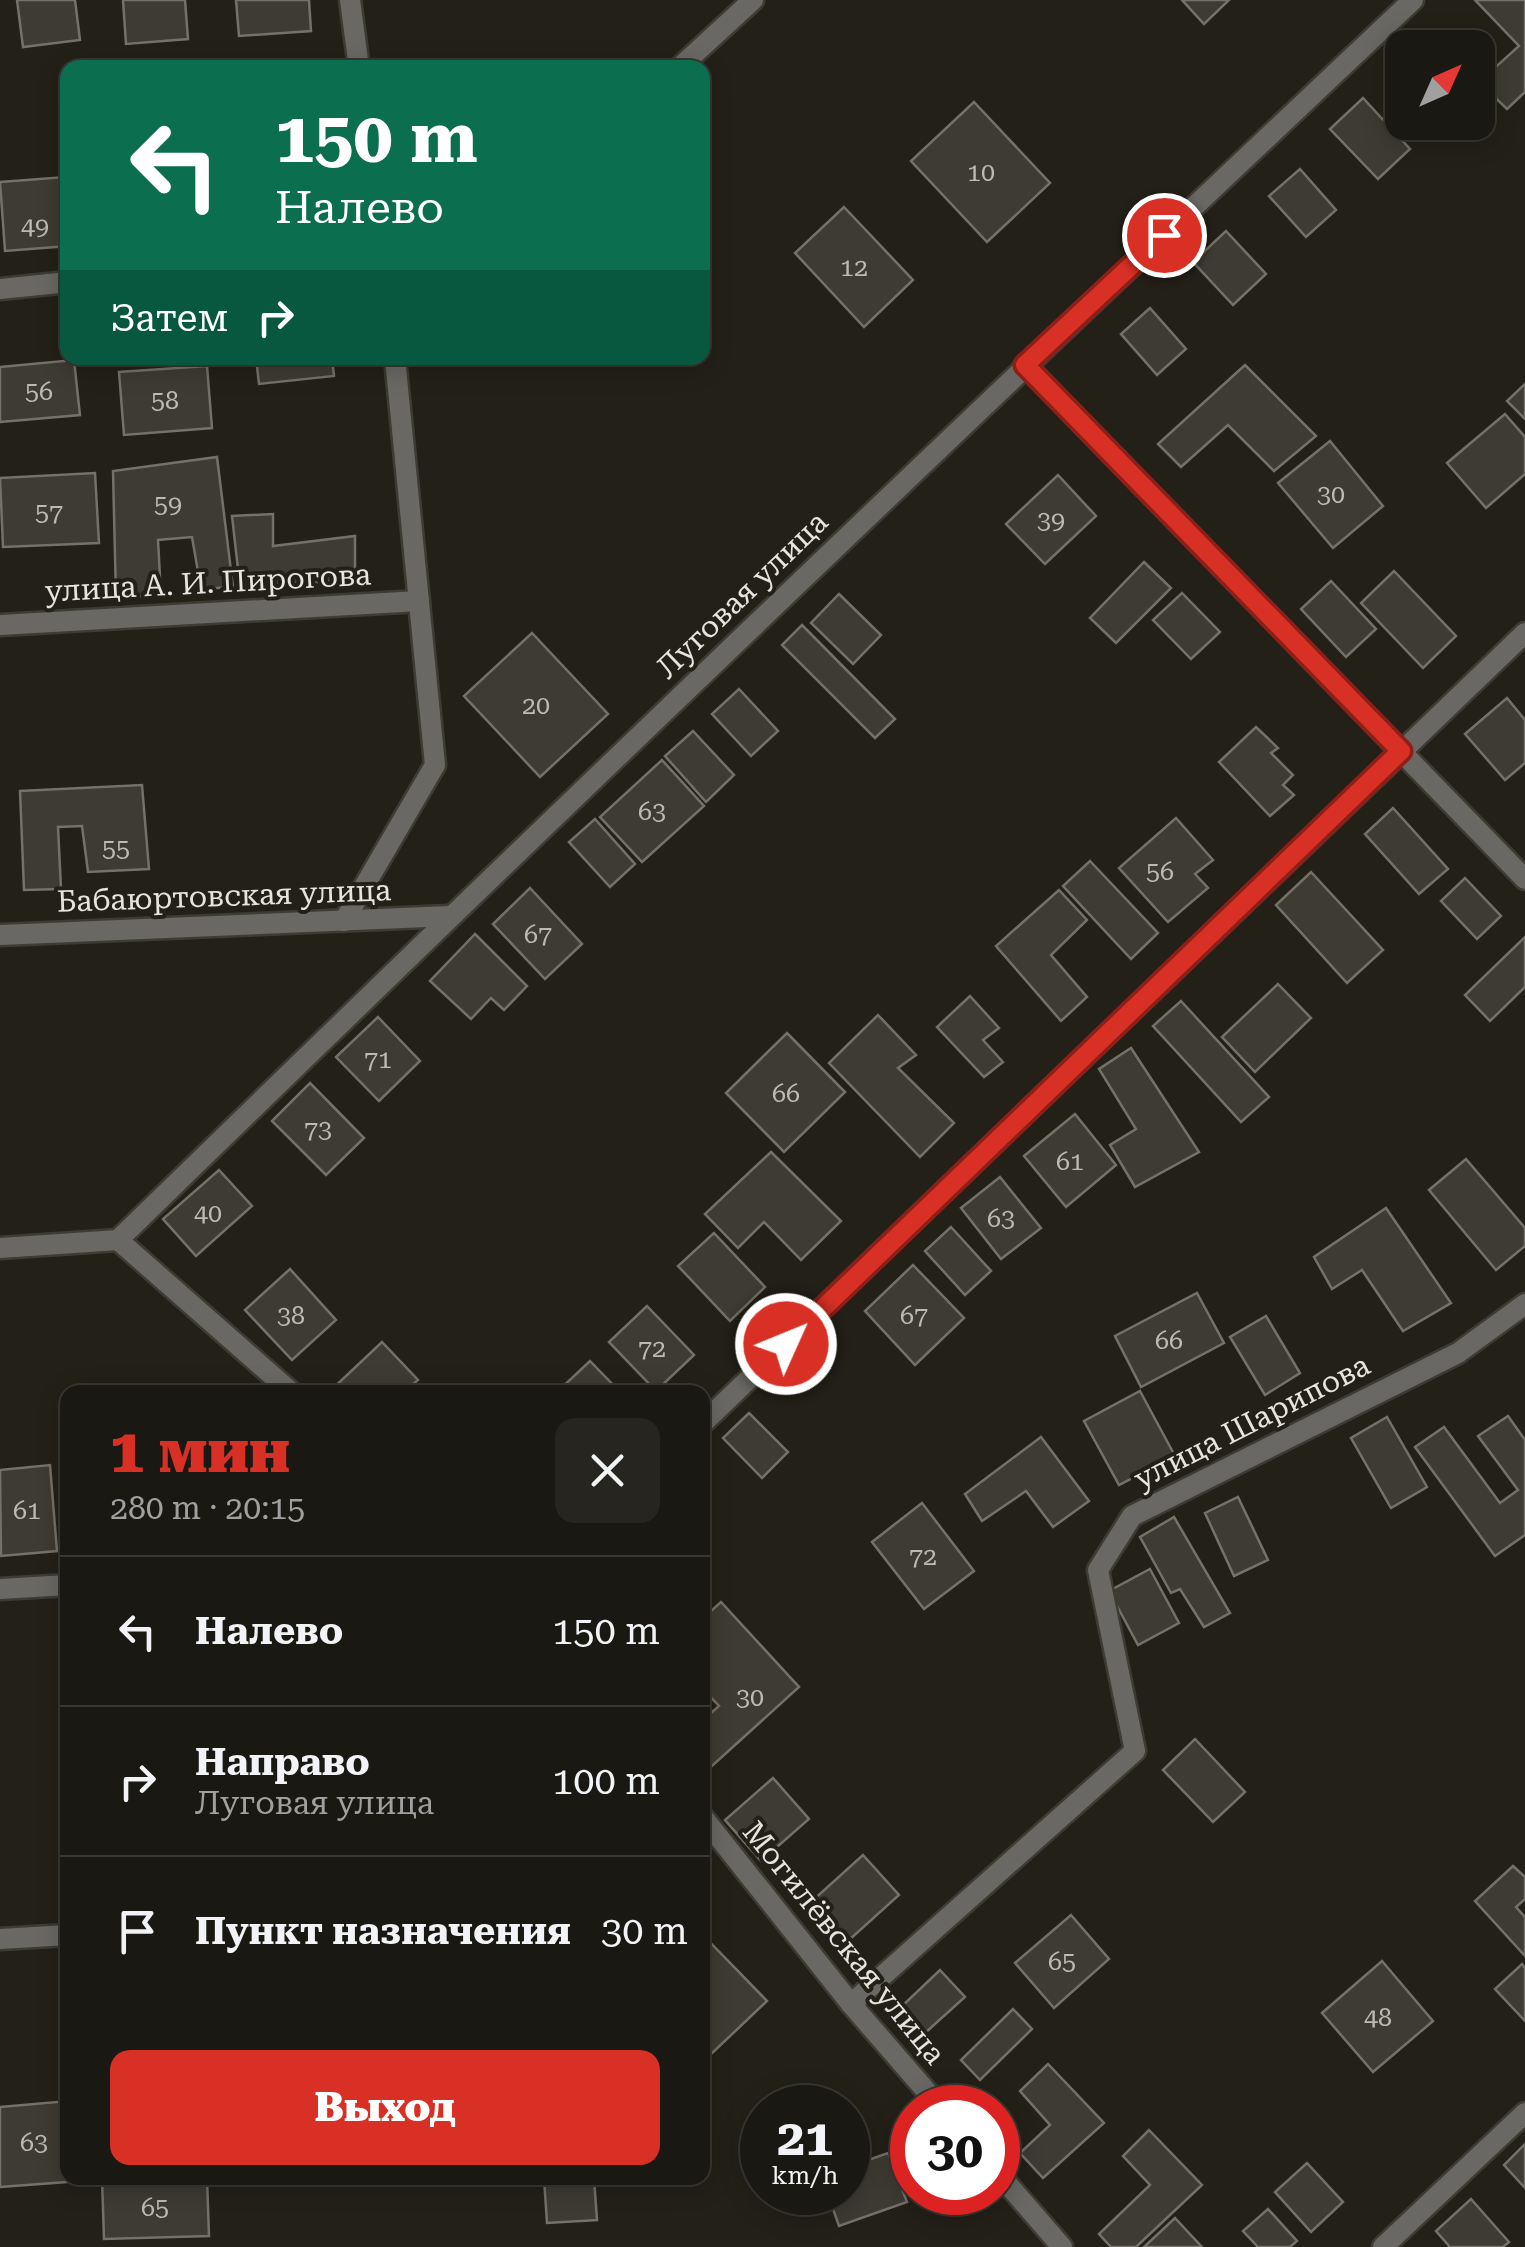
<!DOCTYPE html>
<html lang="ru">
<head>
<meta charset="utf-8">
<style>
  body { margin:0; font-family:"Roboto Serif",serif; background:#272520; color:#f1f3f6; height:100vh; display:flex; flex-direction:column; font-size:38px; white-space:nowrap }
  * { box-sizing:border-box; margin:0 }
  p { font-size:32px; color:#9fa09f }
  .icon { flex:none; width:55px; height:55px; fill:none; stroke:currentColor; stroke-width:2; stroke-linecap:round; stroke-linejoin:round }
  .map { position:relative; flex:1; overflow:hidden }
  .drawer { position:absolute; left:60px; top:1385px; width:650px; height:800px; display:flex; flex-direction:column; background:#1a1812; border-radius:20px; box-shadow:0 5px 25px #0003,0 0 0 2px #383732 }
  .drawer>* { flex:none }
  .top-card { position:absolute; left:60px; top:60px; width:650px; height:305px; border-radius:20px; box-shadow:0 5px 25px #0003,0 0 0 2px #383732; background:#0b6e4f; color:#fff; overflow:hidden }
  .needle { width:65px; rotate:45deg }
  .tools { position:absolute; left:1385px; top:30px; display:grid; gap:20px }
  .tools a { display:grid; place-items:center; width:110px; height:110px; border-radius:20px; background:#1a1812; box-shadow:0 5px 25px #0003,0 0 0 2px #383732; font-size:50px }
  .speed { position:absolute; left:740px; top:2085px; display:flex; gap:20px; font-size:50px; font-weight:700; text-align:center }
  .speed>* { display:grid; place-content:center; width:130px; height:130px; border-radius:50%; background:#1a1812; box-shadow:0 5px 25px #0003,0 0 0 2px #383732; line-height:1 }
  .speed small { font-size:25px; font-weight:400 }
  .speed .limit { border:15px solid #d22; background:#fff; color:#111 }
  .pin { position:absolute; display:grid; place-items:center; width:85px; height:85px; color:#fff; margin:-42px; border:5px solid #fff; border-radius:50%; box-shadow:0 2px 10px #0007 }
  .me { position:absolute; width:110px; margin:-55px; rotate:46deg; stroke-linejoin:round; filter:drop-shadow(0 0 8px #0008) }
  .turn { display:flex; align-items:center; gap:35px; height:210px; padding:0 50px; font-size:45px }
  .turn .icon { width:130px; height:130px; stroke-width:2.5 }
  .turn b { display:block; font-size:70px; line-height:85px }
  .then { display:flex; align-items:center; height:95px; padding:0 50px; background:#0003; gap:20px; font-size:38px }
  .round { display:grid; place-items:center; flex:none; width:105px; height:105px; border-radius:20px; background:#272520 }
  .overview { display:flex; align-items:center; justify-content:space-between; height:170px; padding:0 50px }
  h1 { font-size:60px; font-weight:800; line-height:75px; color:#d93025 }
  .primary-button { display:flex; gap:20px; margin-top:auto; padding:20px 50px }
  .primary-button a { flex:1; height:115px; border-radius:20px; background:#d93025; color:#fff; font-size:40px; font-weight:800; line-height:115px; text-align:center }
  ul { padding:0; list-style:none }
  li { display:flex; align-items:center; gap:30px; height:150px; padding:0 50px; border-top:2px solid #383732 }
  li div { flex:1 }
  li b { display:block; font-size:38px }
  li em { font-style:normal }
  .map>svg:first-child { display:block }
  .building { fill:#3e3b33; stroke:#747168; stroke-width:2.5 }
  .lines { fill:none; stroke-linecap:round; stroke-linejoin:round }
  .minor-casing { stroke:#3e3b34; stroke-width:25 }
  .minor { stroke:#6a6864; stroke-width:20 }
  .route-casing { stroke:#8d1f18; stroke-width:25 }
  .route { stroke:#d93025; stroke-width:18 }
  .labels { text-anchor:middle; stroke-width:8; stroke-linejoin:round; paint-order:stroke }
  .number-label { font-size:25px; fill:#bbbab3 }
  .street-label { font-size:30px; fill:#e5e4de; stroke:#232018 }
</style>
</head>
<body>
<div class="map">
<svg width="1525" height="2247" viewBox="0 0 1525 2247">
  <rect width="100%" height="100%" fill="#232018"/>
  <g class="building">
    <path d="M17 0H75L80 40 23 47Z"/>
    <path d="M123 0H185L188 39 126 44Z"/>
    <path d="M236 0H309L311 31 239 36Z"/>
    <path d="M1182 0H1229L1204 24Z"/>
    <path d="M1475 0H1525V92L1507 109 1479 82 1519 46Z"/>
    <path d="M1363 98 1410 149 1378 179 1330 129Z"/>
    <path d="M974 102 1050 183 987 242 911 161Z"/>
    <path d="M1300 169 1336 210 1306 237 1269 196Z"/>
    <path d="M65 177 68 246 5 251 0 182Z"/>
    <path d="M844 207 913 280 864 327 795 253Z"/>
    <path d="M1226 231 1266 274 1233 305 1193 262Z"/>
    <path d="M1150 308 1186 349 1157 375 1121 334Z"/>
    <path d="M256 358H332L334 376 259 384Z"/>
    <path d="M74 360 80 415 0 422V367Z"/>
    <path d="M1245 365 1316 436 1274 471 1228 425 1181 467 1158 444Z"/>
    <path d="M207 366 212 428 124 435 119 372Z"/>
    <path d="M1525 384V419L1507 401Z"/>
    <path d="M1505 414 1525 437V474L1486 508 1447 463Z"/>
    <path d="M1330 441 1383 506 1333 548 1278 483Z"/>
    <path d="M217 457 233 587 201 589 192 537 158 540 161 595 116 598 113 471Z"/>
    <path d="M95 473 99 543 3 547 0 478Z"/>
    <path d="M1058 475 1096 516 1045 564 1006 524Z"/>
    <path d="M273 514V546L355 536V580L240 587 232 516Z"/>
    <path d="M1144 562 1171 588 1116 643 1090 618Z"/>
    <path d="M1394 571 1456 636 1423 668 1361 603Z"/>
    <path d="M1331 581 1376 629 1346 657 1301 609Z"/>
    <path d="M1182 593 1220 632 1191 659 1153 620Z"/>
    <path d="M839 594 881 635 853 664 811 623Z"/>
    <path d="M802 625 895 719 875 738 782 645Z"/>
    <path d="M532 633 608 714 540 777 464 696Z"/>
    <path d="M739 689 778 731 751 756 712 714Z"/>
    <path d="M1507 698 1525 720V763L1505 780 1465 734Z"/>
    <path d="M1256 727 1278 748 1271 753 1293 775 1283 785 1294 795 1270 816 1219 762Z"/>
    <path d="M693 731 734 775 706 802 665 756Z"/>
    <path d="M662 760 704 806 642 862 600 817Z"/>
    <path d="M142 785 149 869 88 872 82 826 58 827 61 889 24 890 20 791Z"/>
    <path d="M1393 808 1448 869 1419 894 1365 834Z"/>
    <path d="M1176 818 1213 860 1195 874 1208 888 1168 922 1119 868Z"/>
    <path d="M595 819 635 864 610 887 569 842Z"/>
    <path d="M1090 861 1158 933 1131 959 1063 886Z"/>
    <path d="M1311 872 1383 950 1347 983 1276 905Z"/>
    <path d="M1465 878 1501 916 1477 939 1441 901Z"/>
    <path d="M530 888 582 944 545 979 493 924Z"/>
    <path d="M1059 890 1087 920 1051 955 1087 997 1061 1021 996 946Z"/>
    <path d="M475 934 527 986 504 1010 491 998 471 1019 430 981Z"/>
    <path d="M1525 937V987L1490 1021 1465 995Z"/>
    <path d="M1278 984 1311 1018 1255 1072 1222 1037Z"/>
    <path d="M970 996 999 1028 983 1040 1003 1062 984 1077 937 1027Z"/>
    <path d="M1181 1001 1269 1097 1241 1122 1153 1026Z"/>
    <path d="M878 1015 916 1055 898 1068 954 1123 920 1157 829 1063Z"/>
    <path d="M378 1017 420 1061 379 1101 336 1057Z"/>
    <path d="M787 1033 845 1092 784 1152 726 1093Z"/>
    <path d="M1131 1048 1199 1152 1135 1187 1110 1145 1136 1129 1099 1069Z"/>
    <path d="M310 1083 364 1138 326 1175 272 1121Z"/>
    <path d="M1075 1114 1116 1165 1066 1207 1024 1156Z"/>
    <path d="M771 1152 841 1221 801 1260 764 1222 738 1248 705 1214Z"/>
    <path d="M1466 1159 1525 1228V1246L1496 1270 1429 1190Z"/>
    <path d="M219 1170 252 1206 196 1256 163 1219Z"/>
    <path d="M1000 1177 1041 1228 1001 1259 961 1208Z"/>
    <path d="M1386 1208 1451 1303 1403 1331 1362 1270 1332 1289 1314 1257Z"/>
    <path d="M951 1227 991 1271 965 1295 925 1251Z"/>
    <path d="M714 1233 765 1287 730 1321 678 1266Z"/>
    <path d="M913 1265 964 1318 915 1365 865 1311Z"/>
    <path d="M290 1269 336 1320 292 1360 245 1310Z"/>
    <path d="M1197 1293 1224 1343 1141 1387 1115 1336Z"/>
    <path d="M647 1306 694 1355 656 1391 609 1342Z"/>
    <path d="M1266 1316 1300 1373 1265 1395 1230 1337Z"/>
    <path d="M382 1342 418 1380 404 1392H329Z"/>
    <path d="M590 1361 620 1392H557Z"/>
    <path d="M1140 1391 1175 1456 1119 1485 1084 1421Z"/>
    <path d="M749 1413 788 1452 762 1478 723 1438Z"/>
    <path d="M1508 1416 1525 1440V1535L1495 1556 1415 1447 1444 1427 1500 1503 1518 1490 1478 1436Z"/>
    <path d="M1387 1417 1427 1487 1391 1508 1351 1438Z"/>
    <path d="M1041 1437 1089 1501 1053 1527 1026 1491 982 1521 965 1494Z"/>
    <path d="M50 1465 57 1551 1 1556 0 1470Z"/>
    <path d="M1238 1497 1268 1560 1234 1576 1205 1513Z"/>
    <path d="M922 1503 974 1571 924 1609 872 1542Z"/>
    <path d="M1174 1517 1230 1613 1204 1627 1180 1589 1171 1593 1140 1537Z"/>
    <path d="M1150 1569 1179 1623 1138 1645 1109 1591Z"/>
    <path d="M721 1602 799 1687 702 1775V1721L719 1706 702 1688V1619Z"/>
    <path d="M1195 1739 1245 1792 1213 1822 1163 1770Z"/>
    <path d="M773 1778 809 1819 761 1861 725 1820Z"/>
    <path d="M863 1855 899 1895 848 1941 812 1901Z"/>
    <path d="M1513 1866 1525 1877V1899L1516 1907 1525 1917V1956L1475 1901Z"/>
    <path d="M1071 1915 1109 1959 1054 2008 1015 1963Z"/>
    <path d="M702 1934 767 2001 709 2056 702 2049Z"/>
    <path d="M1382 1961 1433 2021 1373 2072 1322 2013Z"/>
    <path d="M1522 1964 1525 1968V2021L1495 1989Z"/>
    <path d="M940 1970 965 1997 925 2033 901 2007Z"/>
    <path d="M1013 2009 1032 2029 980 2080 961 2060Z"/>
    <path d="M1048 2064 1104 2123 1043 2178 1020 2153 1050 2125 1020 2091Z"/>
    <path d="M68 2101V2178H79L80 2181 0 2187V2107Z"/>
    <path d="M1149 2130 1202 2185 1136 2247H1111L1099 2234 1150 2185 1123 2156Z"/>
    <path d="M1525 2144V2188L1504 2165Z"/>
    <path d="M888 2153 907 2202 839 2226 827 2192H848V2167Z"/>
    <path d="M1307 2163 1343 2202 1311 2232 1275 2192Z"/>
    <path d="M102 2178H207L209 2236 104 2239Z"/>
    <path d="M544 2178H594L597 2220 547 2223Z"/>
    <path d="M1471 2199 1509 2242 1503 2247H1450L1436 2231Z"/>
    <path d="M1268 2209 1297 2241 1290 2247H1258L1243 2231Z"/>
    <path d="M1175 2218 1202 2247H1144Z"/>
  </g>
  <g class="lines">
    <defs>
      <g id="minor">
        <path d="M350 0 359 68"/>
        <path d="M679 68 753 0"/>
        <path d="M0 289 68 282"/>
        <path d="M1025 365 1525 879"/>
        <path d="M0 625 419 601"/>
        <path d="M344 921 435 765 395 358"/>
        <path d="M0 935 450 916"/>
        <path d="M118 1240C546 823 978 410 1413 0"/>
        <path d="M118 1240 291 1392"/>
        <path d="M0 1248 118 1240"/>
        <path d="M702 1424 1525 633"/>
        <path d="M0 1589 68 1585"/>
        <path d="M702 1816 851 2004 941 2108"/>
        <path d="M0 1939 68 1935"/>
        <path d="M851 2004 1135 1751 1098 1570 1132 1516 1458 1353 1525 1304"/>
        <path d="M998 2173 1062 2247"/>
        <path d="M1383 2247 1525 2113"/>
      </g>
    </defs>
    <use href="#minor" class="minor-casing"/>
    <use href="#minor" class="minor"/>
  </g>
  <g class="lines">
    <defs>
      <path id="route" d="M786 1344 1401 751 1025 365 1164 235"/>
    </defs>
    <use href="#route" class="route-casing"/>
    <use href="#route" class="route"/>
  </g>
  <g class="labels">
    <g class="number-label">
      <text x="981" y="181">10</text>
      <text x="35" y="235">49</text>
      <text x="854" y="276">12</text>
      <text x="39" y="400">56</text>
      <text x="165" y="409">58</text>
      <text x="1331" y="503">30</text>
      <text x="168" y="513">59</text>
      <text x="49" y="521">57</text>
      <text x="1051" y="529">39</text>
      <text x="536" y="714">20</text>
      <text x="652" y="820">63</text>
      <text x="116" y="857">55</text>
      <text x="1160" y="880">56</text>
      <text x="538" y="943">67</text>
      <text x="378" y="1068">71</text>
      <text x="786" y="1102">66</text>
      <text x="318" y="1138">73</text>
      <text x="1070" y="1170">61</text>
      <text x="208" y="1222">40</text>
      <text x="1001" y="1227">63</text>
      <text x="291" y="1324">38</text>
      <text x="914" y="1324">67</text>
      <text x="1169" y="1349">66</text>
      <text x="652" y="1357">72</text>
      <text x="27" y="1519">61</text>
      <text x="923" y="1565">72</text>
      <text x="750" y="1706">30</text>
      <text x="1062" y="1970">65</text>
      <text x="1378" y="2026">48</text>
      <text x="34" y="2151">63</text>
      <text x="155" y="2216">65</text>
    </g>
    <g class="street-label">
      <text transform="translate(208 583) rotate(-3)" y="10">улица А. И. Пирогова</text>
      <text transform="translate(742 595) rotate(-44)" y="10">Луговая улица</text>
      <text transform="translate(224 896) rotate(-2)" y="10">Бабаюртовская улица</text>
      <text transform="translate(1252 1422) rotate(-27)" y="10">улица Шарипова</text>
      <text transform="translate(844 1943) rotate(51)" y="10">Могилёвская улица</text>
    </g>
  </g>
</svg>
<div class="tools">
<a><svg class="needle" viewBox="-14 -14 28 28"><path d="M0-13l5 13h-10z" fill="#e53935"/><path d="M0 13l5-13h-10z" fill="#9fa09f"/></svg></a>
</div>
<div class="speed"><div>21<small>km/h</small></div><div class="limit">30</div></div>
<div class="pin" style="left:1164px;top:235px;background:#d93025"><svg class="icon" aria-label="arrive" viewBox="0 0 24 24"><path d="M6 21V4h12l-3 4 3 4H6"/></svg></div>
<svg class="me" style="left:786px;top:1344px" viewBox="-20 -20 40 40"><circle r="17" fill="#d93025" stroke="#fff" stroke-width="3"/><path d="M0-11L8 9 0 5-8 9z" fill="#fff"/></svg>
<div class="top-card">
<div class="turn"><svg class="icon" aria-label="left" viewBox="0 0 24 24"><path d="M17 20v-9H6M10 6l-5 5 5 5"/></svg><div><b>150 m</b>Налево</div></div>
<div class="then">Затем<svg class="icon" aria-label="right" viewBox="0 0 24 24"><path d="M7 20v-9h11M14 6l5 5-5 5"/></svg></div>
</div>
<section class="drawer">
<div class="overview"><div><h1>1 мин</h1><p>280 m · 20:15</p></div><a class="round"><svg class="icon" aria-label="close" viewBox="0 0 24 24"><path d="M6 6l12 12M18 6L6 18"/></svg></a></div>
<ul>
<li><svg class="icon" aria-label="left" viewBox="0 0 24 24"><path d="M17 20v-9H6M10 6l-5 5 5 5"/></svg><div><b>Налево</b></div><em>150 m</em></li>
<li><svg class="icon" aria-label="right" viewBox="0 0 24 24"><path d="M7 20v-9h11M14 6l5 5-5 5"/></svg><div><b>Направо</b><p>Луговая улица</p></div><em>100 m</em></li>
<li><svg class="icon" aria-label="arrive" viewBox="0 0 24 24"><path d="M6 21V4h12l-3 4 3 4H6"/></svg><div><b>Пункт назначения</b></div><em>30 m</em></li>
</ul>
<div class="primary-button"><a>Выход</a></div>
</section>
</div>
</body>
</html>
